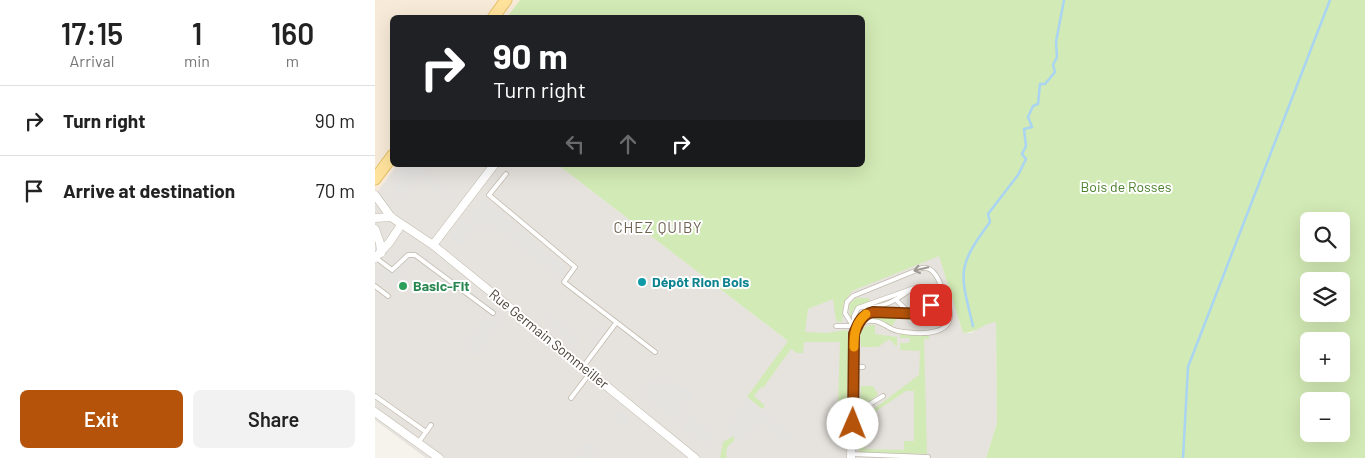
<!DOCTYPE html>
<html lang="en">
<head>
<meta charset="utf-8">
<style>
  body { margin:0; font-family:Barlow,sans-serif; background:#f2f2f2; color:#222; height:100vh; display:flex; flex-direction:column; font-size:19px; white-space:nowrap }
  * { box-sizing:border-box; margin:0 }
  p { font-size:16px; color:#767676 }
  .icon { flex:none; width:28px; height:28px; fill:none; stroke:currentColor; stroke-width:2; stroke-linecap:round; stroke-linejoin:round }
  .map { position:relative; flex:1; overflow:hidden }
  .sheet { display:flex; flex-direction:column; background:#fff; width:375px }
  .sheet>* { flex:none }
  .top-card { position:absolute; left:15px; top:15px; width:475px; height:152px; border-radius:8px; box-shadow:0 5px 20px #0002; background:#202124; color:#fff; overflow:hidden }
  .tools { position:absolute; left:925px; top:212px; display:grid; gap:10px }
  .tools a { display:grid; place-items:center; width:50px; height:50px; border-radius:8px; background:#fff; box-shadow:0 5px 20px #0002; font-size:25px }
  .pin { position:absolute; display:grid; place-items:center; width:42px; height:42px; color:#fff; margin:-21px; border-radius:10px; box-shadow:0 2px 8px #0006 }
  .me { position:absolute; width:55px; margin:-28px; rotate:1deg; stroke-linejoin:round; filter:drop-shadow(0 0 4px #0008) }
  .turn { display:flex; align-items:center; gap:18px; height:105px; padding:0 20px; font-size:22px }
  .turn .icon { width:65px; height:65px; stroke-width:2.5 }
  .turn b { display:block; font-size:35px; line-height:42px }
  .lanes { display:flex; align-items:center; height:48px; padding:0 20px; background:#0003; justify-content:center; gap:25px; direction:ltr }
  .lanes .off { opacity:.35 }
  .eta { display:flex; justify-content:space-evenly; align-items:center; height:85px; text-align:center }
  .eta b { font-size:30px; font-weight:600; line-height:35px }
  .cta { display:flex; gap:10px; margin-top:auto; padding:10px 20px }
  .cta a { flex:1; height:58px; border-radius:8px; background:#b45309; color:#fff; font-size:20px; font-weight:600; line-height:58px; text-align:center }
  .cta a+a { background:#f2f2f2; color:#222 }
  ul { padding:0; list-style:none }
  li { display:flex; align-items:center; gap:15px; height:70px; padding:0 20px; border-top:1px solid #e0e0e0 }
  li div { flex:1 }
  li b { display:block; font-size:19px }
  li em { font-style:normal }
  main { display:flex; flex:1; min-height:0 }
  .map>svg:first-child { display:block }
  .commercial { fill:#f7ead8 }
  .industrial { fill:#e6e2dd }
  .green { fill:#d2eab5; fill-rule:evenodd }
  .parking { fill:#e5e3e0 }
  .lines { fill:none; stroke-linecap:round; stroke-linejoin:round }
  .stream { stroke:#a9d4f2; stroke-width:2.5 }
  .service-casing { stroke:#c2bbae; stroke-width:5.5 }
  .minor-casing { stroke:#c2bbae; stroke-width:9 }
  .primary-casing { stroke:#e6c16a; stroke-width:13 }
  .service { stroke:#fff; stroke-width:4 }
  .minor { stroke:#fff; stroke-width:8 }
  .primary { stroke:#ffe39c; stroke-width:11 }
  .oneway { stroke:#9c9892 }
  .route-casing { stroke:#753606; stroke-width:12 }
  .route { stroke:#b45309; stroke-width:9 }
  .slow { stroke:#f59e0b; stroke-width:9 }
  .culture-dot { fill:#0f9aa8; stroke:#fff; stroke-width:2 }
  .leisure-dot { fill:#2e9e5b; stroke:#fff; stroke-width:2 }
  .labels { text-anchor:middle; stroke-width:4; stroke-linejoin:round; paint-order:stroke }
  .park-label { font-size:14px; fill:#4a7f2a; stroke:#fff }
  .culture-label { font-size:14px; font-weight:bold; fill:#0d838f; stroke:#fff; text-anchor:start }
  .leisure-label { font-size:14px; font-weight:bold; fill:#27864d; stroke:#fff; text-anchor:start }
  .street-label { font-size:14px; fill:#4b4439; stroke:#fff }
  .neighbourhood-label { font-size:15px; letter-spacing:1px; fill:#6e6250; stroke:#fff }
</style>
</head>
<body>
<main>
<section class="sheet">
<div class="eta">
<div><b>17:15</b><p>Arrival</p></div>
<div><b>1</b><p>min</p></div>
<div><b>160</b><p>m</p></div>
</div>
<ul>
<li><svg class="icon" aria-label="right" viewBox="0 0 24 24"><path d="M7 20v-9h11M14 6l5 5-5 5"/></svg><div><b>Turn right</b></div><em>90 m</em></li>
<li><svg class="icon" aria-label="arrive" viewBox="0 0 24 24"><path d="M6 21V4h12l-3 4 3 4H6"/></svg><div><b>Arrive at destination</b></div><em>70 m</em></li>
</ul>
<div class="cta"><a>Exit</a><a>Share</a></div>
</section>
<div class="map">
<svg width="990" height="458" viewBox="0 0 990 458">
  <rect width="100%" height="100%" fill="#f6f3ec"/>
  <path class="commercial" d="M0 0H145L132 17 18 18V165H22L0 195Z"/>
  <path class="industrial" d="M22 165H183L413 341 428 344 433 309 564 255 588 333H596L609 324 621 321 622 423 611 458H51L0 420V195Z"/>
  <g class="green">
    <path d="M145 0H990V458H611L622 423 621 322C609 323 601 333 588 333L564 256 477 291 468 305 467 322 461 321 458 299 433 309 430 332 452 333 471 330 474 333 471 433H462L465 342H429L428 353H422L416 349 388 388 386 387 379 396 390 406 387 409 372 397 413 341 183 165H488V18L132 17ZM934 221H966V254H934ZM934 281H966V314H934ZM934 341H966V374H934ZM934 401H966V434H934Z"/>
    <path d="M481 298H494V301L479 309 475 318 474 304Z"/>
    <path d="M500 314 515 315 522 318 517 326 505 320 491 318Z"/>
    <path d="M495 325H500V334L522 337V347L514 339 503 347H486L485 332 489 327Z"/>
    <path d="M525 334 554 336V339H549L552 454 484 452 485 430 490 434V449L529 450V441H539V391H531L501 411 485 416V412L500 408 544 375 545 351 525 350V343H534L535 338H525Z"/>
    <path d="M486 386H498L503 395 493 402H485Z"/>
    <path d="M359 436V441C352 445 350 451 352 458H345L348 442Z"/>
  </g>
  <g class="parking">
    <path d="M27 165H43L82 196 76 204 47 182 37 189 25 205 16 198 22 194 21 186 15 182Z"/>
    <path d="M111 199 192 269 184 280 118 227 113 233 103 225 86 246 74 237 87 219 90 221 106 200Z"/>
    <path d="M38 249 45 251 131 318 102 357 87 346 111 313 41 260 19 288 0 274 12 262 17 263 32 250Z"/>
    <path d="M170 311 203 334 205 349 202 350 171 326Z"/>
    <path d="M226 324 235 331 221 350 212 343Z"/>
    <path d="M290 374 319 395 309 409 342 435 332 448 306 427 309 422 300 423 265 395 277 378 282 382Z"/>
    <path d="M372 397 419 434 411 445 385 424 370 443 359 441V435L350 426Z"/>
    <path d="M244 410 256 419 249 428 237 419Z"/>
    <path d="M210 442 232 457 203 458 200 456Z"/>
  </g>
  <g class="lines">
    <g class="stream">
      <path d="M598 326C585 272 581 268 615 222L613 214 643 175 651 159 647 154 651 146 649 129 657 127 653 117 658 106 663 104 665 84H670L680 72 678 65 682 57 681 42 689 0"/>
      <path d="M808 458 813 367 955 0"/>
    </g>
    <defs>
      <g id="service">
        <path d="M131 174 114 195 200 267 189 282 280 352"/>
        <path d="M0 257 17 270 33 255H40L118 313"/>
        <path d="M0 286 13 296"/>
        <path d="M542 287 549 288 557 307 553 314 496 312 486 319 479 334V316L483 308Z"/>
        <path d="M521 300 536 314"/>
        <path d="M489 307C508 308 520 301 535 290"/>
        <path d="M461 326H478"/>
        <path d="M478 326 470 313 472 302 478 296 547 268C562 265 567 290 572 301 587 337 546 335 523 331 514 330 508 321 498 321 491 320 487 324 481 328"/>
        <path d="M208 367 241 323"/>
        <path d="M479 367H488"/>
        <path d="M0 396 51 432"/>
        <path d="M196 398 215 373"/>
        <path d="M478 407 493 405 508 396"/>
        <path d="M43 443 56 425"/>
        <path d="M476 454 553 457"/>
      </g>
      <g id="minor">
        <path d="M0 195 16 217 58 245 320 458"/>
        <path d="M0 218 16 217"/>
        <path d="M0 229 5 243 6 253"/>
        <path d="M58 245 119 165"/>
        <path d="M0 258 14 243 26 225"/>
        <path d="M0 412 64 458"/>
        <path d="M476 458 479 334"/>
      </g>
      <g id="primary">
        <path d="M118 18 131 0"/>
        <path d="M0 179 18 155"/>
      </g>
    </defs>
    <use href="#service" class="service-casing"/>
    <use href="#minor" class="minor-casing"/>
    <use href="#primary" class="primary-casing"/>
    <use href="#service" class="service"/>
    <use href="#minor" class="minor"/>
    <use href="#primary" class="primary"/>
  </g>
  <defs><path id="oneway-shaft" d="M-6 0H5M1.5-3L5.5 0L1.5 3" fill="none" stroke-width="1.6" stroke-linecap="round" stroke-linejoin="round" transform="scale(1.25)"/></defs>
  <use class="oneway" href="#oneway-shaft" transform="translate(546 269) rotate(167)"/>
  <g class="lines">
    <defs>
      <path id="route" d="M478 424 479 334C483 324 486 315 498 312L551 314 555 312 556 305"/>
    </defs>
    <use href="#route" class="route-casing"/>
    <use href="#route" class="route"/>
    <path class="slow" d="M479 347C479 334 480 323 491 314"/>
  </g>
  <circle class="culture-dot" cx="267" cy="282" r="5"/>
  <circle class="leisure-dot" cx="28" cy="286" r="5"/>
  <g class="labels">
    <g class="park-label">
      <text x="751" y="192">Bois de Rosses</text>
    </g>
    <g class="culture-label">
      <text x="277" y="287">Dépôt Rion Bois</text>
    </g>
    <g class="leisure-label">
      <text x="38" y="291">Basic-Fit</text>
    </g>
    <g class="street-label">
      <text transform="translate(174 339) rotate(39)" y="5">Rue Germain Sommeiller</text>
    </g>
    <g class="neighbourhood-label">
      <text x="283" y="233">CHEZ QUIBY</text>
    </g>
  </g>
</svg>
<div class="tools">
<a><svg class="icon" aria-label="search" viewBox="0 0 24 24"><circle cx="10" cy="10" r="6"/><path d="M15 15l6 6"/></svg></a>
<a><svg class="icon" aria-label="layers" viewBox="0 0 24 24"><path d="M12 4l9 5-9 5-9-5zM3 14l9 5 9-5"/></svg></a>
<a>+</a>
<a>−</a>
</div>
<div class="pin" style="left:556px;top:305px;background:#d93025"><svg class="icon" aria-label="arrive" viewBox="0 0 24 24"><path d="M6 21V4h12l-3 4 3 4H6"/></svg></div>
<svg class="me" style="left:478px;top:424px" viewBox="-20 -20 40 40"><circle r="19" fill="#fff"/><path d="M0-13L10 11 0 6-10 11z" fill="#b45309"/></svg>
<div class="top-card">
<div class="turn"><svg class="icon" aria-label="right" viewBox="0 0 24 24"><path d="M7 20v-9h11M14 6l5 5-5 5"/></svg><div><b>90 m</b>Turn right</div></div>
<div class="lanes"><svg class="icon off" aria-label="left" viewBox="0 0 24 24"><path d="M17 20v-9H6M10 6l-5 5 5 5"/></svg><svg class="icon off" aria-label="ahead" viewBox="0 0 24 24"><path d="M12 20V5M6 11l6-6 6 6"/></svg><svg class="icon" aria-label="right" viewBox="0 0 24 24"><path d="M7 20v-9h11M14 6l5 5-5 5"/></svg></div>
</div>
</div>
</main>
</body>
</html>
